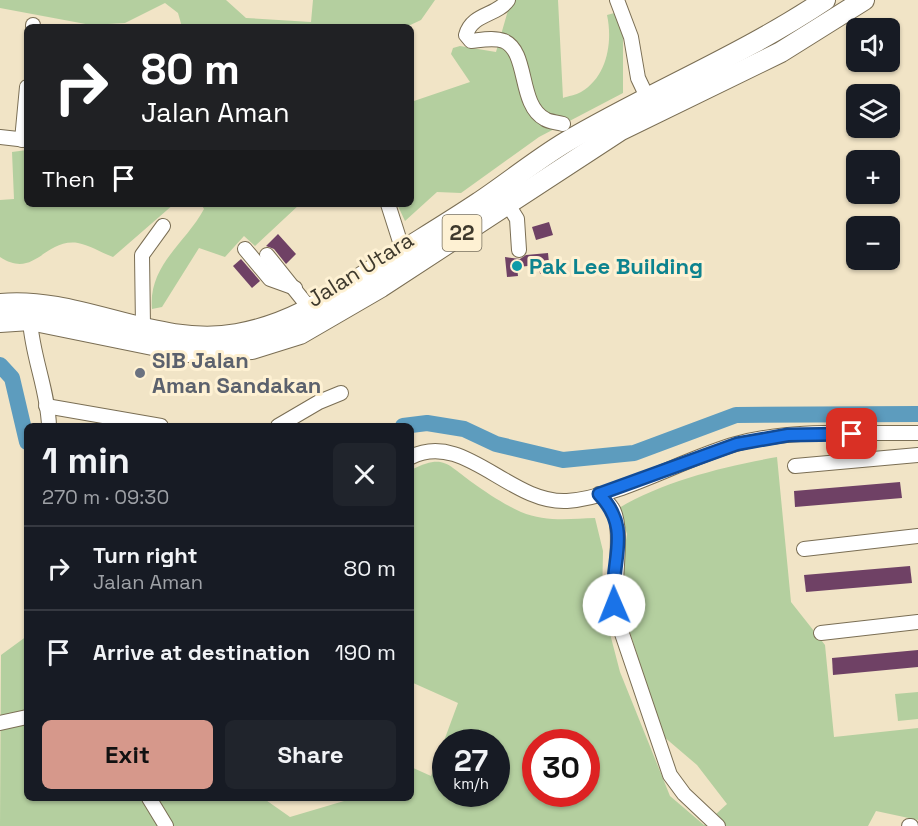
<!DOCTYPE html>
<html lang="en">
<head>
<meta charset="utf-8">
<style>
  body { margin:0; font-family:"Space Grotesk",sans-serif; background:#20242c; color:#f1f3f6; height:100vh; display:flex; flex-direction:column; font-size:22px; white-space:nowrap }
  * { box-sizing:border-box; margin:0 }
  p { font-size:20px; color:#9ea1a6 }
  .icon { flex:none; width:33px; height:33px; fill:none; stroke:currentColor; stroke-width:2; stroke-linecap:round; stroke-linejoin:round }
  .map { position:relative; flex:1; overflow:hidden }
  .sheet { position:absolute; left:24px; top:423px; width:390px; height:378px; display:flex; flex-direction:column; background:#171b24; border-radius:9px; box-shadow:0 2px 4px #0004 }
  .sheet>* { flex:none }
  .banner { position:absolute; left:24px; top:24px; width:390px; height:183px; border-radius:9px; box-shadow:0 2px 4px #0004; background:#202124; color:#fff; overflow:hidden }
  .fabs { position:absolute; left:846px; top:18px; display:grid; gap:12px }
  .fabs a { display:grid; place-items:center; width:54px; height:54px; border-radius:9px; background:#171b24; box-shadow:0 2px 4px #0004; font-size:30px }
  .speed { position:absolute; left:432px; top:729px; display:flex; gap:12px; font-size:30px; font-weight:700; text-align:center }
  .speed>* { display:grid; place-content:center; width:78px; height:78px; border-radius:50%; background:#171b24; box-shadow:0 2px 4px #0004; line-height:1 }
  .speed small { font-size:15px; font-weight:400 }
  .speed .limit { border:9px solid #d22; background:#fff; color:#111 }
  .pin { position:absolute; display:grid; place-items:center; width:51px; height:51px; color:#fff; margin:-26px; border-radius:12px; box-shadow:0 3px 9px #0006 }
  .me { position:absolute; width:66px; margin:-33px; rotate:359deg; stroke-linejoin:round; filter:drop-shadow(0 0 4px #0008) }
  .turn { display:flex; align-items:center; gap:21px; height:126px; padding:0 18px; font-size:27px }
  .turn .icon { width:78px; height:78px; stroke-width:2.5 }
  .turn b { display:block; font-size:42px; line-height:51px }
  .then { display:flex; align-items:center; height:57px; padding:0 18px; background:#0003; gap:12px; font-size:22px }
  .round { display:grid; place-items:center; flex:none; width:63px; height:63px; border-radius:9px; background:#20242c }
  .head { display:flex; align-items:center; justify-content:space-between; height:102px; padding:0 18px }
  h1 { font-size:36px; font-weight:700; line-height:45px }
  .primary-button { display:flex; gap:12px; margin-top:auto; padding:12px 18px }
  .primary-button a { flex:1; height:69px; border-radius:9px; background:#d6988b; color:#111; font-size:24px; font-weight:700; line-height:69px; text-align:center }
  .primary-button a+a { background:#20242c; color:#f1f3f6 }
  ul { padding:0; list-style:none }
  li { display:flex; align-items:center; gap:18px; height:84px; padding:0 18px; border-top:2px solid #363941 }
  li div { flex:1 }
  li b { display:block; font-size:22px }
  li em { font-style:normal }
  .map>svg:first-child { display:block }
  .green { fill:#b4cf9f; fill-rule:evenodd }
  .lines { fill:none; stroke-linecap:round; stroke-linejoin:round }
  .river { stroke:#5d9cbe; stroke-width:16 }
  .building { fill:#6f4165 }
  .minor-casing { stroke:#7a6e54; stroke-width:16 }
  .highway-casing { stroke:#7a6e54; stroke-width:22 }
  .minor { stroke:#fff; stroke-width:14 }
  .highway { stroke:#fff; stroke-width:20 }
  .route-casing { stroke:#114b97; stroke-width:15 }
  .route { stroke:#1a73e8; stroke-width:10 }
  .culture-dot { fill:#0f9aa8; stroke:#fef1d3; stroke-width:2 }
  .worship-dot { fill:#6b7280; stroke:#fef1d3; stroke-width:2 }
  .labels { text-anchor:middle; stroke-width:6; stroke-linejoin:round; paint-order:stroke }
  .shield { fill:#fef1d3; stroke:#78705f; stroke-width:1.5 }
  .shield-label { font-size:21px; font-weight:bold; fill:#3e392d }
  .culture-label { font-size:22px; font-weight:bold; fill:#0d838f; stroke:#fef1d3; text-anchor:start }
  .street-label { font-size:22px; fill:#3e392d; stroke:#fef1d3 }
  .worship-label { font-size:22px; font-weight:bold; fill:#5b616d; stroke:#fef1d3; text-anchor:start }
</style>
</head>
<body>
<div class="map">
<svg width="918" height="826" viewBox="0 0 918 826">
  <rect width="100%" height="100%" fill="#f1e4c6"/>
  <g class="green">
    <path d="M0 0H226L246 18 311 22 313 0H435L421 20 406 27H182L178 13 165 3 125 23 91 25 0 8Z"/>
    <path d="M511 0H558L563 98C568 96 576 95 581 92 607 77 613 42 607 15L618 12 623 26V93L539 137 461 193 437 192 405 221 397 204H411V102L470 82 451 54 453 48 460 46 496 52Z"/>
    <path d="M27 150V204H174L113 257C102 253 89 245 78 243 44 238 35 280 0 257V200L14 199 12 152Z"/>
    <path d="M201 204H300L255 246 244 236 225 257 199 248 162 307 152 309C148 265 186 243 204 209Z"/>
    <path d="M777 457 791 602 825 645 834 737 918 728V820L876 811 868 826H0L1 655 27 636V798H263L290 817 344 801V798H411V767L431 776 458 703 411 682V470C445 453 447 465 473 483 487 493 505 505 521 512 545 522 569 519 595 518L603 551 602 603 620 672 670 796 704 825 727 804 697 765 663 736 620 601 619 586 627 534 619 508C663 481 726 466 777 457ZM446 742H496V794H446ZM536 742H586V794H536Z"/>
    <path d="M918 692V719L898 721 895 694Z"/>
  </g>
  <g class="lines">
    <g class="river">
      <path d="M0 365 12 378 27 442"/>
      <path d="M403 426 427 423 464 429 496 444 563 460 634 453 736 415 918 414"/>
    </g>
  </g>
  <g class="building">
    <path d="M549 222 553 235 536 240 532 227Z"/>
    <path d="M278 234 296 254 286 264 274 249 266 246Z"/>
    <path d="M548 253 550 273 540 274 539 265 517 267 518 276 507 277 505 257 520 259 526 255Z"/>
    <path d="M241 259 260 281 252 288 233 266Z"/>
    <path d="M900 482 902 498 795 507 794 491Z"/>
    <path d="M910 566 912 583 806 592 804 575Z"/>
    <path d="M918 650V667L833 675 832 658Z"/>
  </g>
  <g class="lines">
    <defs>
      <g id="minor">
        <path d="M508 0C497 16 472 13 466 35L471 41C481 40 494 37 504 41 529 52 518 105 545 119 549 122 557 122 563 124"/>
        <path d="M617 0 631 37 638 78 648 99"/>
        <path d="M33 27V25"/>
        <path d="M0 137 27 140"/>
        <path d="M22 140 27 87"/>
        <path d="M507 203 517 219 519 250"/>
        <path d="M388 204 403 251"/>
        <path d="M245 249 270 279 295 288"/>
        <path d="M267 255 311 310"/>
        <path d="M30 320C32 356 48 390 49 426"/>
        <path d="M143 326 142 255 163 226"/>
        <path d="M46 406 161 426"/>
        <path d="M278 426 319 402 341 393"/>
        <path d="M411 457C464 430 510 504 567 501 617 498 685 458 736 444 794 428 858 434 918 433"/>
        <path d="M795 466 918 455"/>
        <path d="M599 494C603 498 609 503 612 508 625 527 612 588 616 616L670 775 684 794 718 826"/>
        <path d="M804 549 918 536"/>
        <path d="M821 633 918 622"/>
        <path d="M0 723 27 717"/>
        <path d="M149 798 166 826"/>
        <path d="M909 826H911"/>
      </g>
      <g id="highway">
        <path d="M0 304C80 296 157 349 237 334 293 324 330 297 377 267 411 245 445 225 478 203 508 183 536 160 566 142 651 92 743 55 825 0"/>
        <path d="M0 322 30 320 187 352 252 349 300 334 381 287 621 130 781 52 864 0"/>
      </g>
    </defs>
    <use href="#minor" class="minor-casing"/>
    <use href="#highway" class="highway-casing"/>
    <use href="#minor" class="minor"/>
    <use href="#highway" class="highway"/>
  </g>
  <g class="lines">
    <defs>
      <path id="route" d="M614 605C609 560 634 531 599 494L737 444 788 435 852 434"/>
    </defs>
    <use href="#route" class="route-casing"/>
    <use href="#route" class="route"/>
  </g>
  <circle class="culture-dot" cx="517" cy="266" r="6"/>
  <circle class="worship-dot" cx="140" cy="373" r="6"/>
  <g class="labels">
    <rect class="shield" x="442.5" y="215" width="39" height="36" rx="4.5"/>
    <g class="shield-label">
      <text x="462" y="240">22</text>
    </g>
    <g class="culture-label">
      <text x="529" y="274">Pak Lee Building</text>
    </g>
    <g class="street-label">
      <text transform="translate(360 269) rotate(-32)" y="8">Jalan Utara</text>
    </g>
    <g class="worship-label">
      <text x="152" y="368">SIB Jalan<tspan x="152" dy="25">Aman Sandakan</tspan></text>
    </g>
  </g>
</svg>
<div class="fabs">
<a><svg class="icon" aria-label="sound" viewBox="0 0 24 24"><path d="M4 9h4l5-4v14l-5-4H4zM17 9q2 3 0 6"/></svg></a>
<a><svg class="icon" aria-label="layers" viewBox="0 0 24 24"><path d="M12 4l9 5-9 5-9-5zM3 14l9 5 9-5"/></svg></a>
<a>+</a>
<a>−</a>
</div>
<div class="speed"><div>27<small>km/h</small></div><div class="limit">30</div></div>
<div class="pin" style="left:852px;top:434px;background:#d93025"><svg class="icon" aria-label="arrive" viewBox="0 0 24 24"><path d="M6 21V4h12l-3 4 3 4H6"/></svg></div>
<svg class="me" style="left:614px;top:605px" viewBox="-20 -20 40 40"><circle r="19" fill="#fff"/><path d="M0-13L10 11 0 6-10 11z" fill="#1a73e8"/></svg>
<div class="banner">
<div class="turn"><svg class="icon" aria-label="right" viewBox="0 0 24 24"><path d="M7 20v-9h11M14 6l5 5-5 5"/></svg><div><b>80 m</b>Jalan Aman</div></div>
<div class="then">Then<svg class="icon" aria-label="arrive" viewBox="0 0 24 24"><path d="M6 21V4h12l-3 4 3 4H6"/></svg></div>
</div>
<section class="sheet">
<div class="head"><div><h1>1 min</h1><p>270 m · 09:30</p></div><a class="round"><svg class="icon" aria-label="close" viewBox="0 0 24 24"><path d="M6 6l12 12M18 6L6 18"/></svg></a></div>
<ul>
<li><svg class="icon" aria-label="right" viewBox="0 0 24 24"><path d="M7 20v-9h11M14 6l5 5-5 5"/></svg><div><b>Turn right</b><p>Jalan Aman</p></div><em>80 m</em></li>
<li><svg class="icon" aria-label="arrive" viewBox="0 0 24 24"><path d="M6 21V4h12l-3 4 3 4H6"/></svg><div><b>Arrive at destination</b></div><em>190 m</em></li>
</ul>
<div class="primary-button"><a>Exit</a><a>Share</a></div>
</section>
</div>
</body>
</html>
